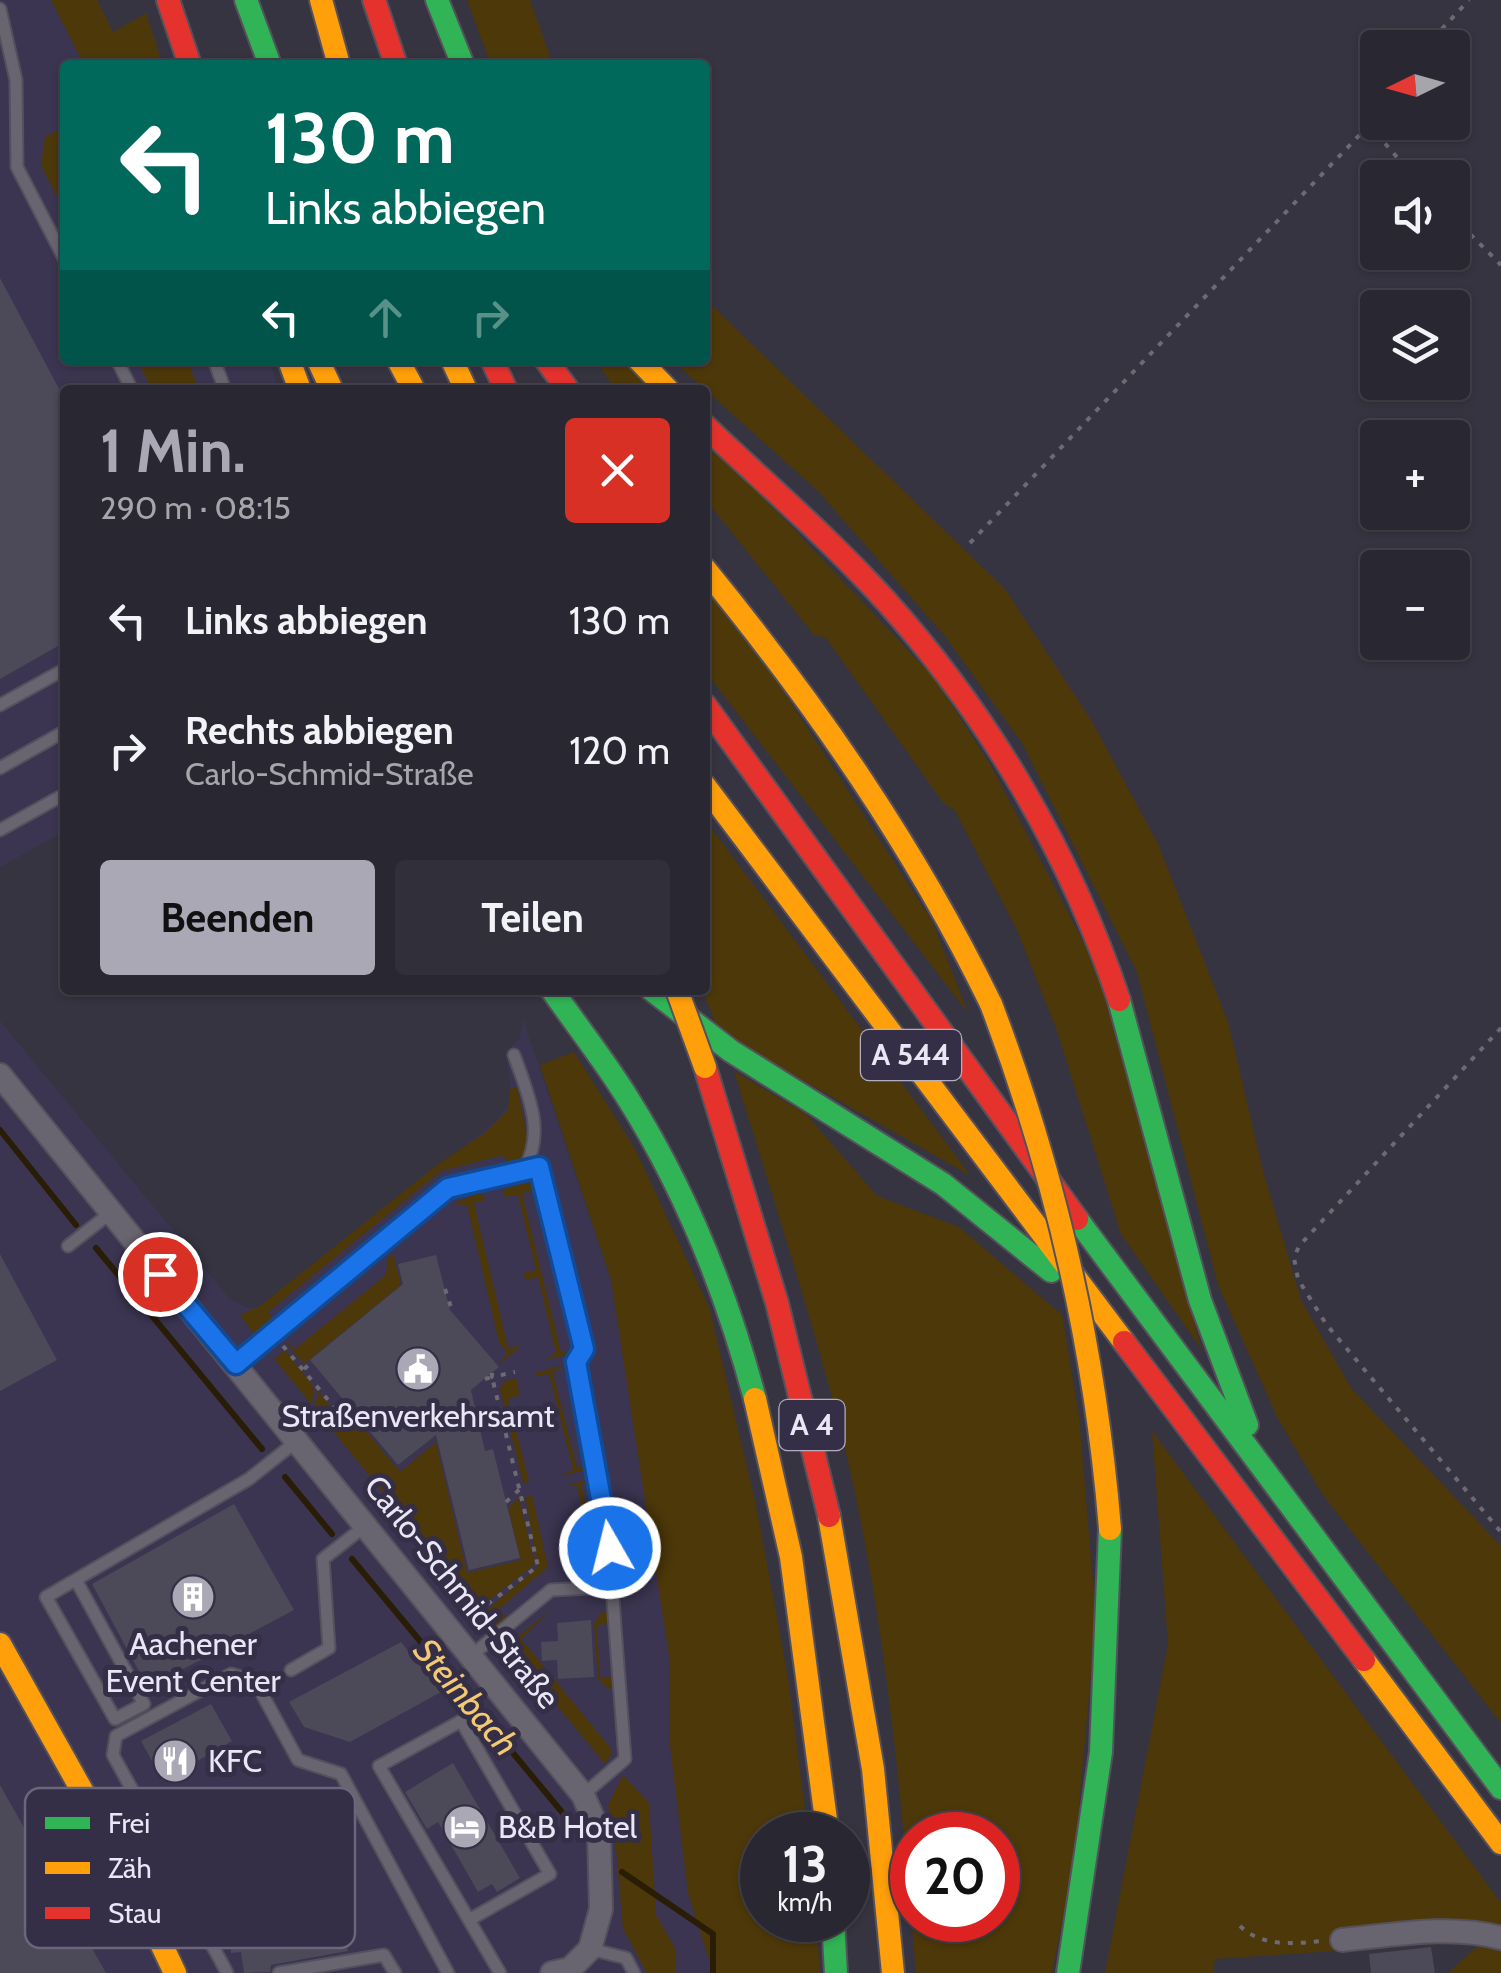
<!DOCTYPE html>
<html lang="de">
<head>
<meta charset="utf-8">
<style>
  body { margin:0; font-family:Cabin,sans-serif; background:#312f39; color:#f1f3f6; height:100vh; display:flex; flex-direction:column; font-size:38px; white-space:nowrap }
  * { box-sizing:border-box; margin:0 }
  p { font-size:32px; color:#a5a5ab }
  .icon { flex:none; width:55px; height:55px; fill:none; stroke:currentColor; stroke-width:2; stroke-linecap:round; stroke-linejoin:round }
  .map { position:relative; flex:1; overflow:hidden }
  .panel { position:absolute; left:60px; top:385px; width:650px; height:610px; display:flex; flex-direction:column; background:#292731; border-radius:10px; box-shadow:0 2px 8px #0004,0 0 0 2px #45444d }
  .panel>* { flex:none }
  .guide { position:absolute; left:60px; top:60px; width:650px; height:305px; border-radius:10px; box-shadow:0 2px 8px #0004,0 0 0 2px #45444d; background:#00695c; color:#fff; overflow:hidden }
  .needle { width:65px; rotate:265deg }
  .fabs { position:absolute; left:1360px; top:30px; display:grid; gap:20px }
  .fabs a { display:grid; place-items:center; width:110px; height:110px; border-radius:10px; background:#292731; box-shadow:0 2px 8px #0004,0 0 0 2px #45444d; font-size:50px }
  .speed { position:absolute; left:740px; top:1812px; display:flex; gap:20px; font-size:50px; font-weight:700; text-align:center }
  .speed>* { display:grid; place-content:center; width:130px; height:130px; border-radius:50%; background:#292731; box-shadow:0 2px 8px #0004,0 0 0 2px #45444d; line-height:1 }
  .speed small { font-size:25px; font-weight:400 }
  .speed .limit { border:15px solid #d22; background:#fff; color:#111 }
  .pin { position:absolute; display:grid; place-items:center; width:85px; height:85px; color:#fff; margin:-42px; border:5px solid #fff; border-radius:50%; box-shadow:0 2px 10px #0007 }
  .me { position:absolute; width:110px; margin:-55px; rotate:352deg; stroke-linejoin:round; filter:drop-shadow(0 0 8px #0008) }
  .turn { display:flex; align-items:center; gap:35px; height:210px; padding:0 40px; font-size:45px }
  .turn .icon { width:130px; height:130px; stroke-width:2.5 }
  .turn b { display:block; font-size:70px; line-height:85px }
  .lanes { display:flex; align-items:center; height:95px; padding:0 40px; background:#0003; justify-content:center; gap:50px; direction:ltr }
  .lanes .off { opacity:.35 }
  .round { display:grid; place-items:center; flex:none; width:105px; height:105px; border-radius:10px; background:#312f39 }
  .overview { display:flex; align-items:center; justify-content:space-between; height:170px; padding:0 40px }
  h1 { font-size:60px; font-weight:700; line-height:75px; color:#aba8b6 }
  .button { display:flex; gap:20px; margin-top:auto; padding:20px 40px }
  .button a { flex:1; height:115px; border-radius:10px; background:#aba8b6; color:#111; font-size:40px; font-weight:700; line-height:115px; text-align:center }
  .button a+a { background:#312f39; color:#f1f3f6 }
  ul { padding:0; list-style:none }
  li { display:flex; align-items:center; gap:30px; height:130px; padding:0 40px }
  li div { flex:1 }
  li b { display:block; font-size:38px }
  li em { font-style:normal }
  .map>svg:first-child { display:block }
  .built { fill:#3b3551 }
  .green { fill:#4d3809; fill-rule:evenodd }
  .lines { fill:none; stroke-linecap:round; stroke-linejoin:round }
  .stream { stroke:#2a1d06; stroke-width:6 }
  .building { fill:#4c4958 }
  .lane-casing { stroke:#54515d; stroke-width:15 }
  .street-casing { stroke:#54515d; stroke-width:26 }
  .fast-casing { stroke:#54515d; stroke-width:26 }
  .slow-casing { stroke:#54515d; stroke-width:26 }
  .jam-casing { stroke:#54515d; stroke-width:26 }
  .path { stroke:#6d6a73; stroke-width:4; stroke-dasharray:5 8; stroke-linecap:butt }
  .lane { stroke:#686570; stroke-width:11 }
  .street { stroke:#686570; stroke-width:22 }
  .fast { stroke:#30b455; stroke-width:22 }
  .slow { stroke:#ff9f0a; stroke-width:22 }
  .jam { stroke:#e5322d; stroke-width:22 }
  .slow-bridge-casing { stroke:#54515d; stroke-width:26; stroke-linecap:butt }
  .slow-bridge { stroke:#ff9f0a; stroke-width:22 }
  .route-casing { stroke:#114b97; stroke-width:25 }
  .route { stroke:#1a73e8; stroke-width:18 }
  .labels { text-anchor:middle; stroke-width:10; stroke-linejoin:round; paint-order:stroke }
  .shield { fill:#342f46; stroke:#b3afc0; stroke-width:2.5 }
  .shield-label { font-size:30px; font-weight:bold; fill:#e9e6f5 }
  .poi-label { font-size:32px; fill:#e9e6f5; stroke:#342f46 }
  .street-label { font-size:32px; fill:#e9e6f5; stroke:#342f46 }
  .water-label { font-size:35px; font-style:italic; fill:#f3c975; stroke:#342f46 }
  .key { fill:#342f46; stroke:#6a667b; stroke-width:2.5 }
  .key-label { font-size:28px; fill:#e9e6f5 }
</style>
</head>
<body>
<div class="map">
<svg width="1501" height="1973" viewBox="0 0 1501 1973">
  <rect width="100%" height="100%" fill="#373441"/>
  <g class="built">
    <path d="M0 0H97L113 32 146 13 164 65H65V360H269L279 390H65V831L0 867Z"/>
    <path d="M523 1019 611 1280 713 1819 710 1973H0V1021L230 1299 248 1308 260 1306 497 1121 512 1100 506 1052 520 1038Z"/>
  </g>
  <g class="green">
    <path d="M51 0H97L113 32 146 13 163 65H84Z"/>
    <path d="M467 0H530L553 65H491Z"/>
    <path d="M65 126V213L41 165 45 137Z"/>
    <path d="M705 299 1005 589 1091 720 1158 844 1228 1022 1263 1171 1301 1300 1351 1388 1501 1546V1723L1323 1495 1278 1419 1218 1285 1137 972 1022 743 945 636 817 490 672 360H705Z"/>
    <path d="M137 360H188L198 390H152Z"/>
    <path d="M595 360H626L658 390H616Z"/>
    <path d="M705 435 936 680 991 766 1096 966 1202 1350 1121 1234 1057 1031 1017 930 954 809 944 804 826 638 814 635 705 499Z"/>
    <path d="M705 588 770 670 932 921 968 1013 705 671Z"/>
    <path d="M705 820 971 1176 720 1033 702 990Z"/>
    <path d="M574 1052 634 1147 709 1307 756 1505 788 1678 808 1835H762V1920H816L820 1973H713L688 1893 669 1737 670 1662 611 1280 540 1065Z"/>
    <path d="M734 1071 806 1114 877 1196 959 1227 1062 1315 1079 1417 1096 1618 1074 1859 1052 1973H916C900 1783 883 1589 834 1405 804 1293 768 1182 734 1071ZM912 1835H998V1920H912Z"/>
    <path d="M517 1087 529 1144 525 1159 508 1167 504 1155 441 1171 268 1312 276 1322 257 1338 240 1315 260 1306 437 1165 486 1132 508 1110 510 1089Z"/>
    <path d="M529 1182 534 1190 522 1193 561 1352 574 1353 545 1360 556 1353 538 1277 525 1280 524 1273 536 1270 518 1195 505 1197 503 1190Z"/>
    <path d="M480 1193 486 1200 474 1203 508 1348 521 1345 499 1365 507 1352 499 1342 467 1205 452 1204Z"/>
    <path d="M393 1254 401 1285 304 1364 285 1342 295 1349 386 1275 388 1258Z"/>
    <path d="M285 1350 314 1387 312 1405 274 1359Z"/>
    <path d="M564 1365 553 1373 577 1468 589 1465 590 1469 560 1476 573 1469 549 1374 536 1376 535 1373Z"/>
    <path d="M516 1378 520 1395 508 1399 529 1482 523 1483 500 1389 504 1381Z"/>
    <path d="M318 1391 342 1421 351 1413 400 1472 436 1442 467 1573 521 1560 508 1508 519 1498 535 1564 478 1609 315 1409Z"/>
    <path d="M1152 1431 1501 1903V1973H1448L1483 1941 1215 1959 1213 1973H1105L1168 1644Z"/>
    <path d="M593 1479 581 1485 592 1533 605 1530C604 1543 599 1550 585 1549L573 1539 587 1534 577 1486H563Z"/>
    <path d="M532 1495 548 1567 499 1609 507 1620 494 1629 482 1614 538 1567 525 1497Z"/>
    <path d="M552 1609 521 1639 609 1746 612 1753 605 1764 507 1645Z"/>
    <path d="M602 1612 609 1613 610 1624 597 1625 600 1678 613 1677V1686L608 1689 598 1679 594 1623Z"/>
    <path d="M623 1775 649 1803 656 1915 676 1950 675 1973H647L623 1929 615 1837 608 1805Z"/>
  </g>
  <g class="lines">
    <g class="stream">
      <path d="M0 1130 76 1225"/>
      <path d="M96 1248 262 1449"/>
      <path d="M285 1477 332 1534"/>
      <path d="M352 1559 581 1835"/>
      <path d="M622 1872 713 1934V1973"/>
    </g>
  </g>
  <g class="building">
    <path d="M0 278 65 400V642L0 679Z"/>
    <path d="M0 1254 57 1360 0 1391Z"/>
    <path d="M436 1255 450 1310 499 1367 471 1390 485 1451 493 1449 520 1558 469 1570 436 1435 398 1465 310 1360 403 1284 398 1264Z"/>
    <path d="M234 1504 294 1610 148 1688 92 1584Z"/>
    <path d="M591 1620 594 1677 558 1679 557 1660 542 1661 541 1642 558 1641 557 1623Z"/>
    <path d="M401 1642 441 1692 350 1742 304 1727 289 1702Z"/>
    <path d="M211 1704 232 1741 163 1781 141 1741Z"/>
    <path d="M453 1763 520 1878 497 1892 492 1884 478 1892 438 1822 427 1829 405 1792Z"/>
    <path d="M0 1785 48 1870 58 1873 55 1883 106 1973H0Z"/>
    <path d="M250 1917 252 1935 345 1924 348 1951 271 1965 270 1972 244 1973 241 1952 231 1953 228 1920Z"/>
    <path d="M1431 1947 1435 1973H1371L1369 1954Z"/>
  </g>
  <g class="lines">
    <defs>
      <g id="lane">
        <path d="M0 9 16 80 17 167 65 260"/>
        <path d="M117 360 132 390"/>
        <path d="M214 360 225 390"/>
        <path d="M0 705 65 669"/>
        <path d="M0 768 65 731"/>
        <path d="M0 830 65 794"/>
        <path d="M514 1055C528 1094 546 1132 524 1169"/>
        <path d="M68 1246 109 1214"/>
        <path d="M235 1364 448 1188 539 1167 584 1349 576 1363 609 1548 597 1562 579 1564 566 1554"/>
        <path d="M77 1582 144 1704 115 1719 46 1597 249 1479 297 1441"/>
        <path d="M472 1655 551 1590 612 1587 625 1759 583 1795"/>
        <path d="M291 1670 329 1648 323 1559 365 1526"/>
        <path d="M159 1801 135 1795 113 1755 116 1736 231 1674 255 1681 298 1760 341 1774 448 1973"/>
        <path d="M469 1920 550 1874 461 1721 379 1766 500 1973"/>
        <path d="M590 1949 626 1958 634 1973"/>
        <path d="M227 1973C205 1928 175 1902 228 1869"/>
        <path d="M279 1973 384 1955 395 1973"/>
      </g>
      <g id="street">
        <path d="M0 1075 583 1795 599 1832 601 1909 590 1949 570 1969 552 1973"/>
        <path d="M1342 1940C1393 1935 1451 1924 1501 1938"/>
      </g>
      <g id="fast">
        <path d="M246 0 270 65"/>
        <path d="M437 0 463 65"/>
        <path d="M552 990C577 1026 604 1060 627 1097 685 1189 727 1294 755 1399"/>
        <path d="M652 990 731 1051 943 1184 1051 1271"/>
        <path d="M1119 1000 1200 1300 1247 1425"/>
        <path d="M1077 1219 1501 1788"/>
        <path d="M833 1920 836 1973"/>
        <path d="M1068 1973 1101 1752 1110 1529"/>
      </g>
      <g id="slow">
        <path d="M321 0 339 65"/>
        <path d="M289 360 300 390"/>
        <path d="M318 360 332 390"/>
        <path d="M398 360 414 390"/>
        <path d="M452 360 466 390"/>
        <path d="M639 360 668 390"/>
        <path d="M705 569C816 705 914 846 991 1004"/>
        <path d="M705 786 1124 1342"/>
        <path d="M755 1399 791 1557 828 1835"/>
        <path d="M829 1516 873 1769 893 1973"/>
        <path d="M0 1644 126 1869 175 1973"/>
        <path d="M1364 1660 1501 1843"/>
      </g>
      <g id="jam">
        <path d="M168 0 190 65"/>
        <path d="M374 0 396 65"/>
        <path d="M492 360 506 390"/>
        <path d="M546 360 568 390"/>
        <path d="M705 426C766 484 830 539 886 601 989 716 1070 853 1119 1000"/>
        <path d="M705 705 1077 1219"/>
        <path d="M705 1067 777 1303 829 1516"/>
        <path d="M1124 1342 1364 1660"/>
      </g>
    </defs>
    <use href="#lane" class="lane-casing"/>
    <use href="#street" class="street-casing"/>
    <use href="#fast" class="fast-casing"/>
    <use href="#slow" class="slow-casing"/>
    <use href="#jam" class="jam-casing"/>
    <g class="path">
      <path d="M1424 48 1469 0"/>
      <path d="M1378 99 1369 125 1415 178"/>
      <path d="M1452 216 1501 265"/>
      <path d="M970 543 1369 125"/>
      <path d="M1501 1028 1299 1246 1294 1258 1298 1279 1326 1324 1501 1532"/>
      <path d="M445 1289 453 1313"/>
      <path d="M283 1346 334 1407 354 1413"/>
      <path d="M304 1369 312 1362"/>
      <path d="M492 1373V1377L515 1372"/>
      <path d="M506 1502 520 1489"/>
      <path d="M467 1620 538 1566 492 1377 485 1379"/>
      <path d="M1240 1926C1262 1947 1293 1944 1322 1941"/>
    </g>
    <use href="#lane" class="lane"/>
    <use href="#street" class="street"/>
    <use href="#fast" class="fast"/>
    <use href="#slow" class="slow"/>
    <use href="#jam" class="jam"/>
    <defs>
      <g id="slow-bridge">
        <path d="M677 990 705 1067"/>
        <path d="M991 1004C1056 1175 1095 1347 1110 1529"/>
      </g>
    </defs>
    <use href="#slow-bridge" class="slow-bridge-casing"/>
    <use href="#slow-bridge" class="slow-bridge"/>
  </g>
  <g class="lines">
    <defs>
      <path id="route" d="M160 1274 236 1364 448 1188 539 1167 584 1349 576 1362 610 1548"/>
    </defs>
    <use href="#route" class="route-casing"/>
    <use href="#route" class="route"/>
  </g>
  <defs>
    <symbol id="civic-disc" viewBox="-11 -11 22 22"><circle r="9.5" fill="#aba8b6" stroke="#342f46"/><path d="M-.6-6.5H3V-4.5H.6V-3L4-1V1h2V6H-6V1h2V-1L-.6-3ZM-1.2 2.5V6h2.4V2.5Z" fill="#fff"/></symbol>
    <symbol id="building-disc" viewBox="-11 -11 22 22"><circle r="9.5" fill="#aba8b6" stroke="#342f46"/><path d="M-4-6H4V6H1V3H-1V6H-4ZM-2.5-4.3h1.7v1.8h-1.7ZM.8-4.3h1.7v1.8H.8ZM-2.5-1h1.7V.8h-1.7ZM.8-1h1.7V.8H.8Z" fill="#fff"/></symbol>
    <symbol id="restaurant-disc" viewBox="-11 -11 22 22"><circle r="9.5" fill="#aba8b6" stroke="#342f46"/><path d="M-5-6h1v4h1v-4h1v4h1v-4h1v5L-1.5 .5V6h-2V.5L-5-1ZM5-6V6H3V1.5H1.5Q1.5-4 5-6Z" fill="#fff"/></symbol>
    <symbol id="hotel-disc" viewBox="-11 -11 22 22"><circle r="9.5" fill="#aba8b6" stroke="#342f46"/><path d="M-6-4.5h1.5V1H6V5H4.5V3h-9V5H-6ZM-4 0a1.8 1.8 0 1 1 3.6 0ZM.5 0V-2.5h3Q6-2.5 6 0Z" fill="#fff"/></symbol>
  </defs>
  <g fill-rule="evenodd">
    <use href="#civic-disc" x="393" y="1344" width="50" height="50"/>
    <use href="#building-disc" x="168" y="1572" width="50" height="50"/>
    <use href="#restaurant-disc" x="150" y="1736" width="50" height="50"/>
    <use href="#hotel-disc" x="440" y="1802" width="50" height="50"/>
  </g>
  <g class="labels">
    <g class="shield">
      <rect x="861" y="1030" width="100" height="50" rx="8"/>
      <rect x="779.5" y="1400" width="65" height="50" rx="8"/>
    </g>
    <g class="shield-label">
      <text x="911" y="1065">A 544</text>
      <text x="812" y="1435">A 4</text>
    </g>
    <g class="poi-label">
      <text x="418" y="1427">Straßenverkehrsamt</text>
      <text x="193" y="1655">Aachener<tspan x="193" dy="37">Event Center</tspan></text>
      <text x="208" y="1772" text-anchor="start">KFC</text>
      <text x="498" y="1838" text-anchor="start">B&amp;B Hotel</text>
    </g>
    <g class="street-label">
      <text transform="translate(462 1592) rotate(51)" y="11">Carlo-Schmid-Straße</text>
    </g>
    <g class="water-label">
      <text transform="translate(466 1697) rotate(50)" y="12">Steinbach</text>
    </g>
  </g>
  <rect x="25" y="1788" width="330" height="160" rx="15" class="key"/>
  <rect x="45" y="1817" width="45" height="12" fill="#30b455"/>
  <rect x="45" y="1862" width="45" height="12" fill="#ff9f0a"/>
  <rect x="45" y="1907" width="45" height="12" fill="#e5322d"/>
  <g class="key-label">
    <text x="108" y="1833">Frei</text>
    <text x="108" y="1878">Zäh</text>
    <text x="108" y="1923">Stau</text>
  </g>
</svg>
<div class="fabs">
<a><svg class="needle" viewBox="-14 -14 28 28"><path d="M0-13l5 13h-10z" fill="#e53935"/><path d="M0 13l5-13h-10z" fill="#a5a5ab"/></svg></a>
<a><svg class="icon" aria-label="sound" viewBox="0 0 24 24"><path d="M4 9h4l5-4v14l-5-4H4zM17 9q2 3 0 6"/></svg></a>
<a><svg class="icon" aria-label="layers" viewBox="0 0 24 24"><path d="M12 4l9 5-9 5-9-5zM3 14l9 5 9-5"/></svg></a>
<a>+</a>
<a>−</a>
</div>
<div class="speed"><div>13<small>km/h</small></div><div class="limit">20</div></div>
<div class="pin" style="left:160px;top:1274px;background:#d93025"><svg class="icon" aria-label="arrive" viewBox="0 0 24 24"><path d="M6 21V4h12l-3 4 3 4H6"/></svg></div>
<svg class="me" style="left:610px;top:1548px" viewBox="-20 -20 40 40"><circle r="17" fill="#1a73e8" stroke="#fff" stroke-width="3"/><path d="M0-11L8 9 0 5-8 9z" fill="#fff"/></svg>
<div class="guide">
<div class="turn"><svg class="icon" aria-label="left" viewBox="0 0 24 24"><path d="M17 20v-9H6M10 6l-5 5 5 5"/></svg><div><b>130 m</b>Links abbiegen</div></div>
<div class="lanes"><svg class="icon" aria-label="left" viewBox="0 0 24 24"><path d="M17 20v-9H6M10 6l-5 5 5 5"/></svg><svg class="icon off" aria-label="ahead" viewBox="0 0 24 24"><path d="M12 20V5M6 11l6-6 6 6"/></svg><svg class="icon off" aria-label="right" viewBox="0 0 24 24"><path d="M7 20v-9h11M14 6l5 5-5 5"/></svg></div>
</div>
<section class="panel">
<div class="overview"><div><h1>1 Min.</h1><p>290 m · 08:15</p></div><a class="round" style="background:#d93025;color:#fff"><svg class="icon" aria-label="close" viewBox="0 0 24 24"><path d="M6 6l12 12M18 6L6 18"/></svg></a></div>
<ul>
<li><svg class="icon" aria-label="left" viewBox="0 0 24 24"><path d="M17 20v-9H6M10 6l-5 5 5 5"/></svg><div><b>Links abbiegen</b></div><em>130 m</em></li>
<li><svg class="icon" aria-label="right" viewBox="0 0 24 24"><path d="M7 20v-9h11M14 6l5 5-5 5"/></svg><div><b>Rechts abbiegen</b><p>Carlo-Schmid-Straße</p></div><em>120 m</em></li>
</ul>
<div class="button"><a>Beenden</a><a>Teilen</a></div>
</section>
</div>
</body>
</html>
